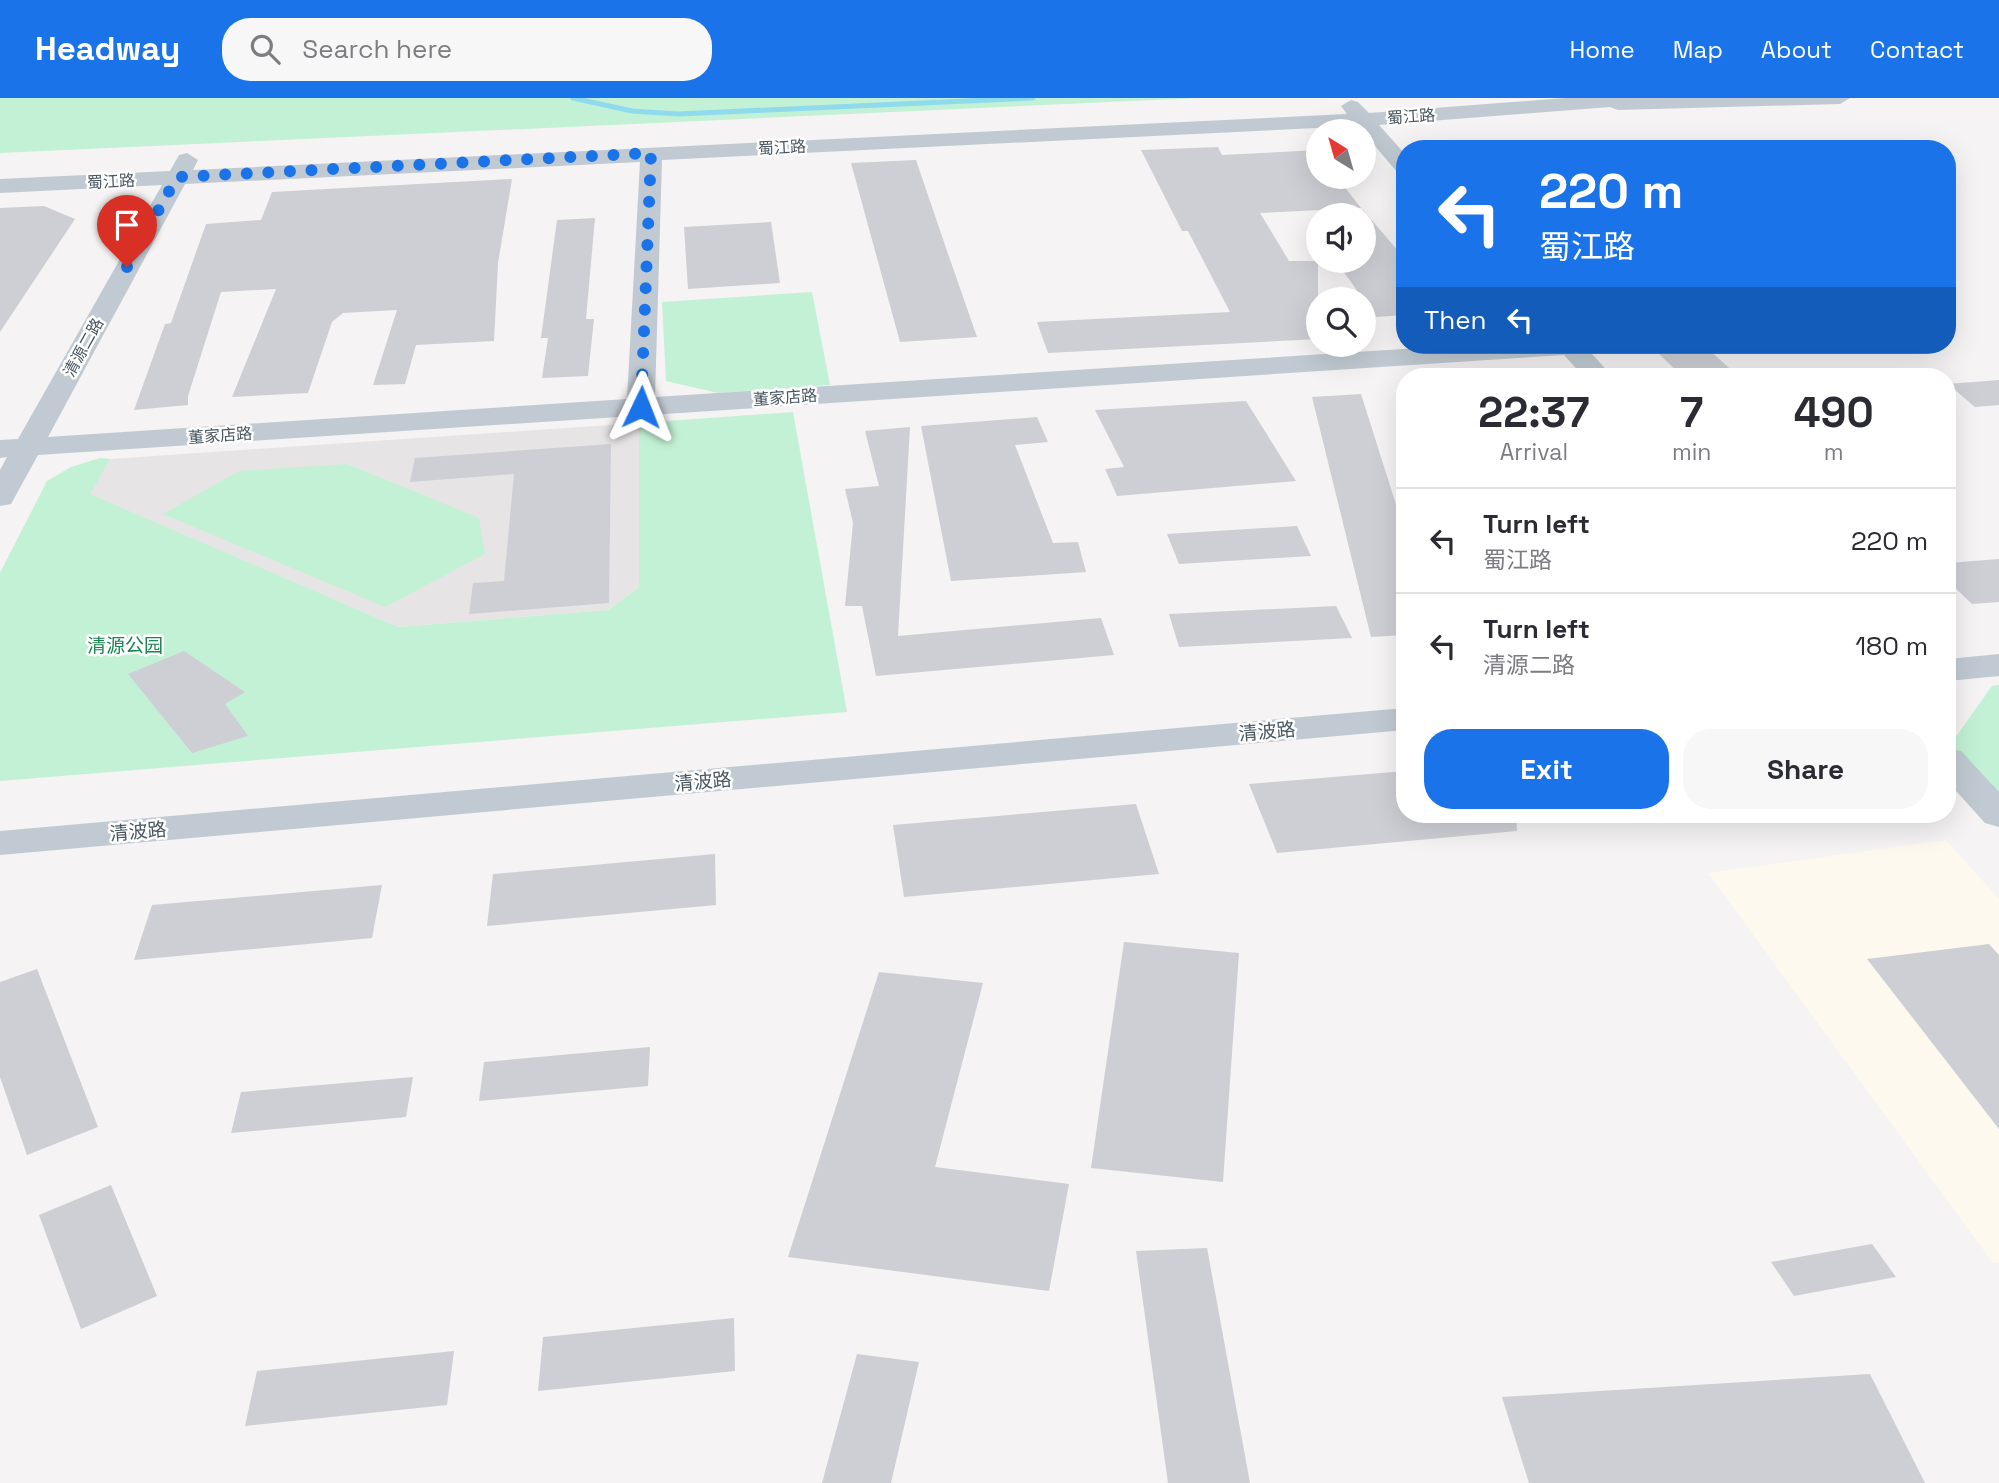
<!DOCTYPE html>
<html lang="en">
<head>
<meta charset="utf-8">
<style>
  body { margin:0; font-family:"Space Grotesk","Noto Sans SC",sans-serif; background:#f7f7f7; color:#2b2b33; height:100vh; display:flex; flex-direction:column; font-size:26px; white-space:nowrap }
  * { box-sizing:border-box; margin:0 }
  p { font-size:23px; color:#7c7c81 }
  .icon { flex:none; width:38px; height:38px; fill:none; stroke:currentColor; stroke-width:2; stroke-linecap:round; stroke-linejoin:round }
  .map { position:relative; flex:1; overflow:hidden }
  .side { position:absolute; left:1396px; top:270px; width:560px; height:455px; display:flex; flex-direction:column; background:#fff; border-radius:28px; box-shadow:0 7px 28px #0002 }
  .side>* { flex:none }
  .guide { position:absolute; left:1396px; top:42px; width:560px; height:214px; border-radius:28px; box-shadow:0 7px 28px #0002; background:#1a73e8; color:#fff; overflow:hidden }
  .needle { width:46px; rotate:323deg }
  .fabs { position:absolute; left:1306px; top:21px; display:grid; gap:14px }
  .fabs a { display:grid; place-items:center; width:70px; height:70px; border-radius:50%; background:#fff; box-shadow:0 7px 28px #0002; font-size:35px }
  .pin { position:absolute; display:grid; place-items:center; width:60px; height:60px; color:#fff; margin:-72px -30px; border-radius:50% 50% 50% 0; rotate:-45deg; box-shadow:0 0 7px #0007 }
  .pin .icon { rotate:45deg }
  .me { position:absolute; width:77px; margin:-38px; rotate:2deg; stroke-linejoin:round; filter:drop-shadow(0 0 5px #0008) }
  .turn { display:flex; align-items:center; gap:24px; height:147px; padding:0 28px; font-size:32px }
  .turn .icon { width:91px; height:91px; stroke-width:2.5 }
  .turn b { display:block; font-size:49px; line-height:60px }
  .then { display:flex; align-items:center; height:66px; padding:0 28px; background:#0003; gap:14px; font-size:26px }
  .eta { display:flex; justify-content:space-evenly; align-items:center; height:119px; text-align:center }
  .eta b { font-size:42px; font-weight:700; line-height:49px }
  .button { display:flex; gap:14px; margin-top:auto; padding:14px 28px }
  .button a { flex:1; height:80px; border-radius:28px; background:#1a73e8; color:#fff; font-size:28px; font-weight:700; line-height:80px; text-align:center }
  .button a+a { background:#f7f7f7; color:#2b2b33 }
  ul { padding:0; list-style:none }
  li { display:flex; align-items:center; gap:21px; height:105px; padding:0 28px; border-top:2px solid #e1e1e2 }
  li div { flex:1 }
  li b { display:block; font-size:26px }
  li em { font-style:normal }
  header { display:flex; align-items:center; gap:42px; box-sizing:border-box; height:98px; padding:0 35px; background:#1a73e8; color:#fff }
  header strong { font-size:33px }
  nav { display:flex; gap:38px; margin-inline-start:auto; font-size:24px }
  .search { width:490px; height:63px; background:#f7f7f7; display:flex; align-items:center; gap:18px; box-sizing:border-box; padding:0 24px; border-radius:28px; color:#7c7c81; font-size:26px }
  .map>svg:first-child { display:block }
  .commercial { fill:#fdf9ef }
  .education { fill:#e6e4e5 }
  .green { fill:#c3f1d5 }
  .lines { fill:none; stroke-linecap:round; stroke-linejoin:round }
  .stream { stroke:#90daee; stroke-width:5 }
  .building { fill:#cdcfd5 }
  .minor { fill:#c1cad2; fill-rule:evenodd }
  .route { stroke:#1a73e8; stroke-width:12; stroke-dasharray:0 21.6 }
  .labels { text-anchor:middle; stroke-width:5; stroke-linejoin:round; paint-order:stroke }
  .far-street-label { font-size:16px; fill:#4a5661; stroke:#fff }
  .park-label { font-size:19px; fill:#17864f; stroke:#fff }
  .street-label { font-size:19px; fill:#4a5661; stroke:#fff }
</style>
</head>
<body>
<header>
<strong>Headway</strong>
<div class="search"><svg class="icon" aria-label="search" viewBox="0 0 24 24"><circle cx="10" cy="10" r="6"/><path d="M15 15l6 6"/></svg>Search here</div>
<nav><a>Home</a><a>Map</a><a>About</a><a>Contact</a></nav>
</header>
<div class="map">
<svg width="1999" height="1385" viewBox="0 0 1999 1385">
  <rect width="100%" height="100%" fill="#f5f3f3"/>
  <path class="commercial" d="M1946 742 1999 801V1165H1993L1708 775Z"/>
  <path class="education" d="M639 325V489L608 512 398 529 89 396 110 361Z"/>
  <g class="green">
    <path d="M0 0H1197L0 55Z"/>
    <path d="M812 194 830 287 718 295 666 283 662 204Z"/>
    <path d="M793 314 847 614 0 683V475L47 383 71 369 100 360 110 361 90 396 398 529 608 512 639 489V325Z"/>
    <path d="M347 366 479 420 485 456 385 509 163 416 239 373Z"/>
    <path d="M1999 587V696L1950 647 1992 588Z"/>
  </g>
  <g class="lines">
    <path class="stream" d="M573 0 632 13 678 16 1033 0"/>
  </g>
  <g class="building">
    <path d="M1218 49 1222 57 1318 52V79H1337L1361 110 1260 115 1289 163H1318V241L1048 255 1037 224 1230 214 1188 133H1182L1141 52Z"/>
    <path d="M916 62 946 150 977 239 900 244 851 65Z"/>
    <path d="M512 81 498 165 494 243 416 247 405 286 373 287 397 212 343 215 332 224 308 295 232 299 276 191 221 194 188 298V307L134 312 165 226 171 225 206 126 261 122 272 94Z"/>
    <path d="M44 108 75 121 0 234V110Z"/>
    <path d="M1363 112 1405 161V217L1376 219 1336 163H1363Z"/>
    <path d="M595 120 586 221H594L588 278 542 280 548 240H541L557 122Z"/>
    <path d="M771 124 780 185 688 191 684 129Z"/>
    <path d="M1708 251 1738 278H1682L1658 255Z"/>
    <path d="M1999 282V307L1975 309 1948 286Z"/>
    <path d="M1361 296 1405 435V537L1371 539 1312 299Z"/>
    <path d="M1246 303 1296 383 1117 398 1105 371 1124 369 1095 312Z"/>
    <path d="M1037 319 1048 344 1015 347 1053 445 1078 444 1086 474 951 483 921 328Z"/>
    <path d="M910 329 898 538 1101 520 1114 557 876 578 862 508H845L853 425 845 391 879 388 865 333Z"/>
    <path d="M611 346 609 505 469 516 473 485 504 483 514 376 410 384 415 360Z"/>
    <path d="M1297 428 1311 458 1179 466 1167 436Z"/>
    <path d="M1999 461V504L1972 506 1948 483V465Z"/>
    <path d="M1336 508 1352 540 1179 549 1169 516Z"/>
    <path d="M184 553 245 594 225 606 248 638 192 655 128 576Z"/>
    <path d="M1405 673V716H1516L1517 733 1277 755 1249 686Z"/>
    <path d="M1136 706 1159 776 904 799 893 727Z"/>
    <path d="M715 756 716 807 487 828 493 776Z"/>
    <path d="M382 787 372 840 134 862 152 807Z"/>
    <path d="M1124 844 1239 855 1223 1084 1091 1070Z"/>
    <path d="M1989 846 1999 857V1031L1867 861Z"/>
    <path d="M37 871 98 1029 27 1057 0 979V884Z"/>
    <path d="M879 874 983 885 935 1069 1069 1086 1049 1193 788 1159Z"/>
    <path d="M650 949 648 988 479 1003 484 964Z"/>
    <path d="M413 979 406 1019 231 1035 241 994Z"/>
    <path d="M111 1087 157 1198 81 1231 39 1117Z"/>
    <path d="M1872 1146 1896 1179 1794 1198 1771 1164Z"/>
    <path d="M1207 1150 1250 1385H1168L1136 1153Z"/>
    <path d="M734 1220 735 1273 538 1293 543 1239Z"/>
    <path d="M454 1253 447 1307 245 1328 257 1273Z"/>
    <path d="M857 1256 919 1264 891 1385H822Z"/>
    <path d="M1870 1276 1925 1385H1529L1502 1299Z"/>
  </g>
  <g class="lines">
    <g class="minor">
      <path d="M1565 0H1850L1840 6 1618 12 1610 9 1379 27 1405 56V76L1397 74 1358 28 662 62 655 299 1466 247H1584L1612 278H1583L1564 257 38 357 11 406 0 408V372L7 359 0 360V342L18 341 162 87 0 95V81L170 73 179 57 187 55 198 62 193 72 1347 16 1341 8 1351 2 1358 4 1369 15ZM640 64 627 301 48 339 185 86Z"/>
      <path d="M1999 556V578L1948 583V561Z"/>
      <path d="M1405 610V632L0 757V733Z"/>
      <path d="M1948 650 1961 653 1999 694V729L1985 725 1948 684Z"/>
    </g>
  </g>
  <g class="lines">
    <path class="route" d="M127 169 177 79 651 55 641 309"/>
  </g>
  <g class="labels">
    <g class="far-street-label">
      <text transform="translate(1411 18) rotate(-4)" y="6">蜀江路</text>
      <text transform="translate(782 49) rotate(-3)" y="6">蜀江路</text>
      <text transform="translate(111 83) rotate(-3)" y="6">蜀江路</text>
      <text transform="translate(83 249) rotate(-61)" y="6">清源二路</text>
      <text transform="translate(785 299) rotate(-4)" y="6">董家店路</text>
      <text transform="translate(220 337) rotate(-4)" y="6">董家店路</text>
    </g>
    <g class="park-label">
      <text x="125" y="554">清源公园</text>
    </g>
    <g class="street-label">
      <text transform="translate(1267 633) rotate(-5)" y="7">清波路</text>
      <text transform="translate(703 683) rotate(-5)" y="7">清波路</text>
      <text transform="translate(138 733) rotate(-5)" y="7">清波路</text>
    </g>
  </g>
</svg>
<div class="fabs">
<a><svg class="needle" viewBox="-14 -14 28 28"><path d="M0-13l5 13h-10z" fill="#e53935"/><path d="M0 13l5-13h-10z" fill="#7c7c81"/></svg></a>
<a><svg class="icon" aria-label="sound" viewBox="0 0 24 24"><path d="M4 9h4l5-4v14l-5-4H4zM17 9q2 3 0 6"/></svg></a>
<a><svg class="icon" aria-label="search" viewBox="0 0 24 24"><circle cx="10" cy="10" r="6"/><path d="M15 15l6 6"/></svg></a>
</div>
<div class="pin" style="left:127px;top:169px;background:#d93025"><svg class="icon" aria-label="arrive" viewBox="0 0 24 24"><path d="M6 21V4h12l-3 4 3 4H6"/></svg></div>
<svg class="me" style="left:641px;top:309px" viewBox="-20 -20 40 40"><path d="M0-17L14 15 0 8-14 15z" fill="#1a73e8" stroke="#fff" stroke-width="4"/></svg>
<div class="guide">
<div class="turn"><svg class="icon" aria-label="left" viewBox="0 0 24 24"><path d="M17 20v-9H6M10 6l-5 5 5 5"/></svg><div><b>220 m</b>蜀江路</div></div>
<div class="then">Then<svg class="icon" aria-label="left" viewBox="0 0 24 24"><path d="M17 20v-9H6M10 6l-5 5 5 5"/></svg></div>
</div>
<section class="side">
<div class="eta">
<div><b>22:37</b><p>Arrival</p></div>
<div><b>7</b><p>min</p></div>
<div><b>490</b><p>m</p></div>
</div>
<ul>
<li><svg class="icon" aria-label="left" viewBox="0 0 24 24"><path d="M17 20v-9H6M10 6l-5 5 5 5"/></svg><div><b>Turn left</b><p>蜀江路</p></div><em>220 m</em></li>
<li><svg class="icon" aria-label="left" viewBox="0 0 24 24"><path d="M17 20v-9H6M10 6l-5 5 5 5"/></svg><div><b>Turn left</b><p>清源二路</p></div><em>180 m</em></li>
</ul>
<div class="button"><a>Exit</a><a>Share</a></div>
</section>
</div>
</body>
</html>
